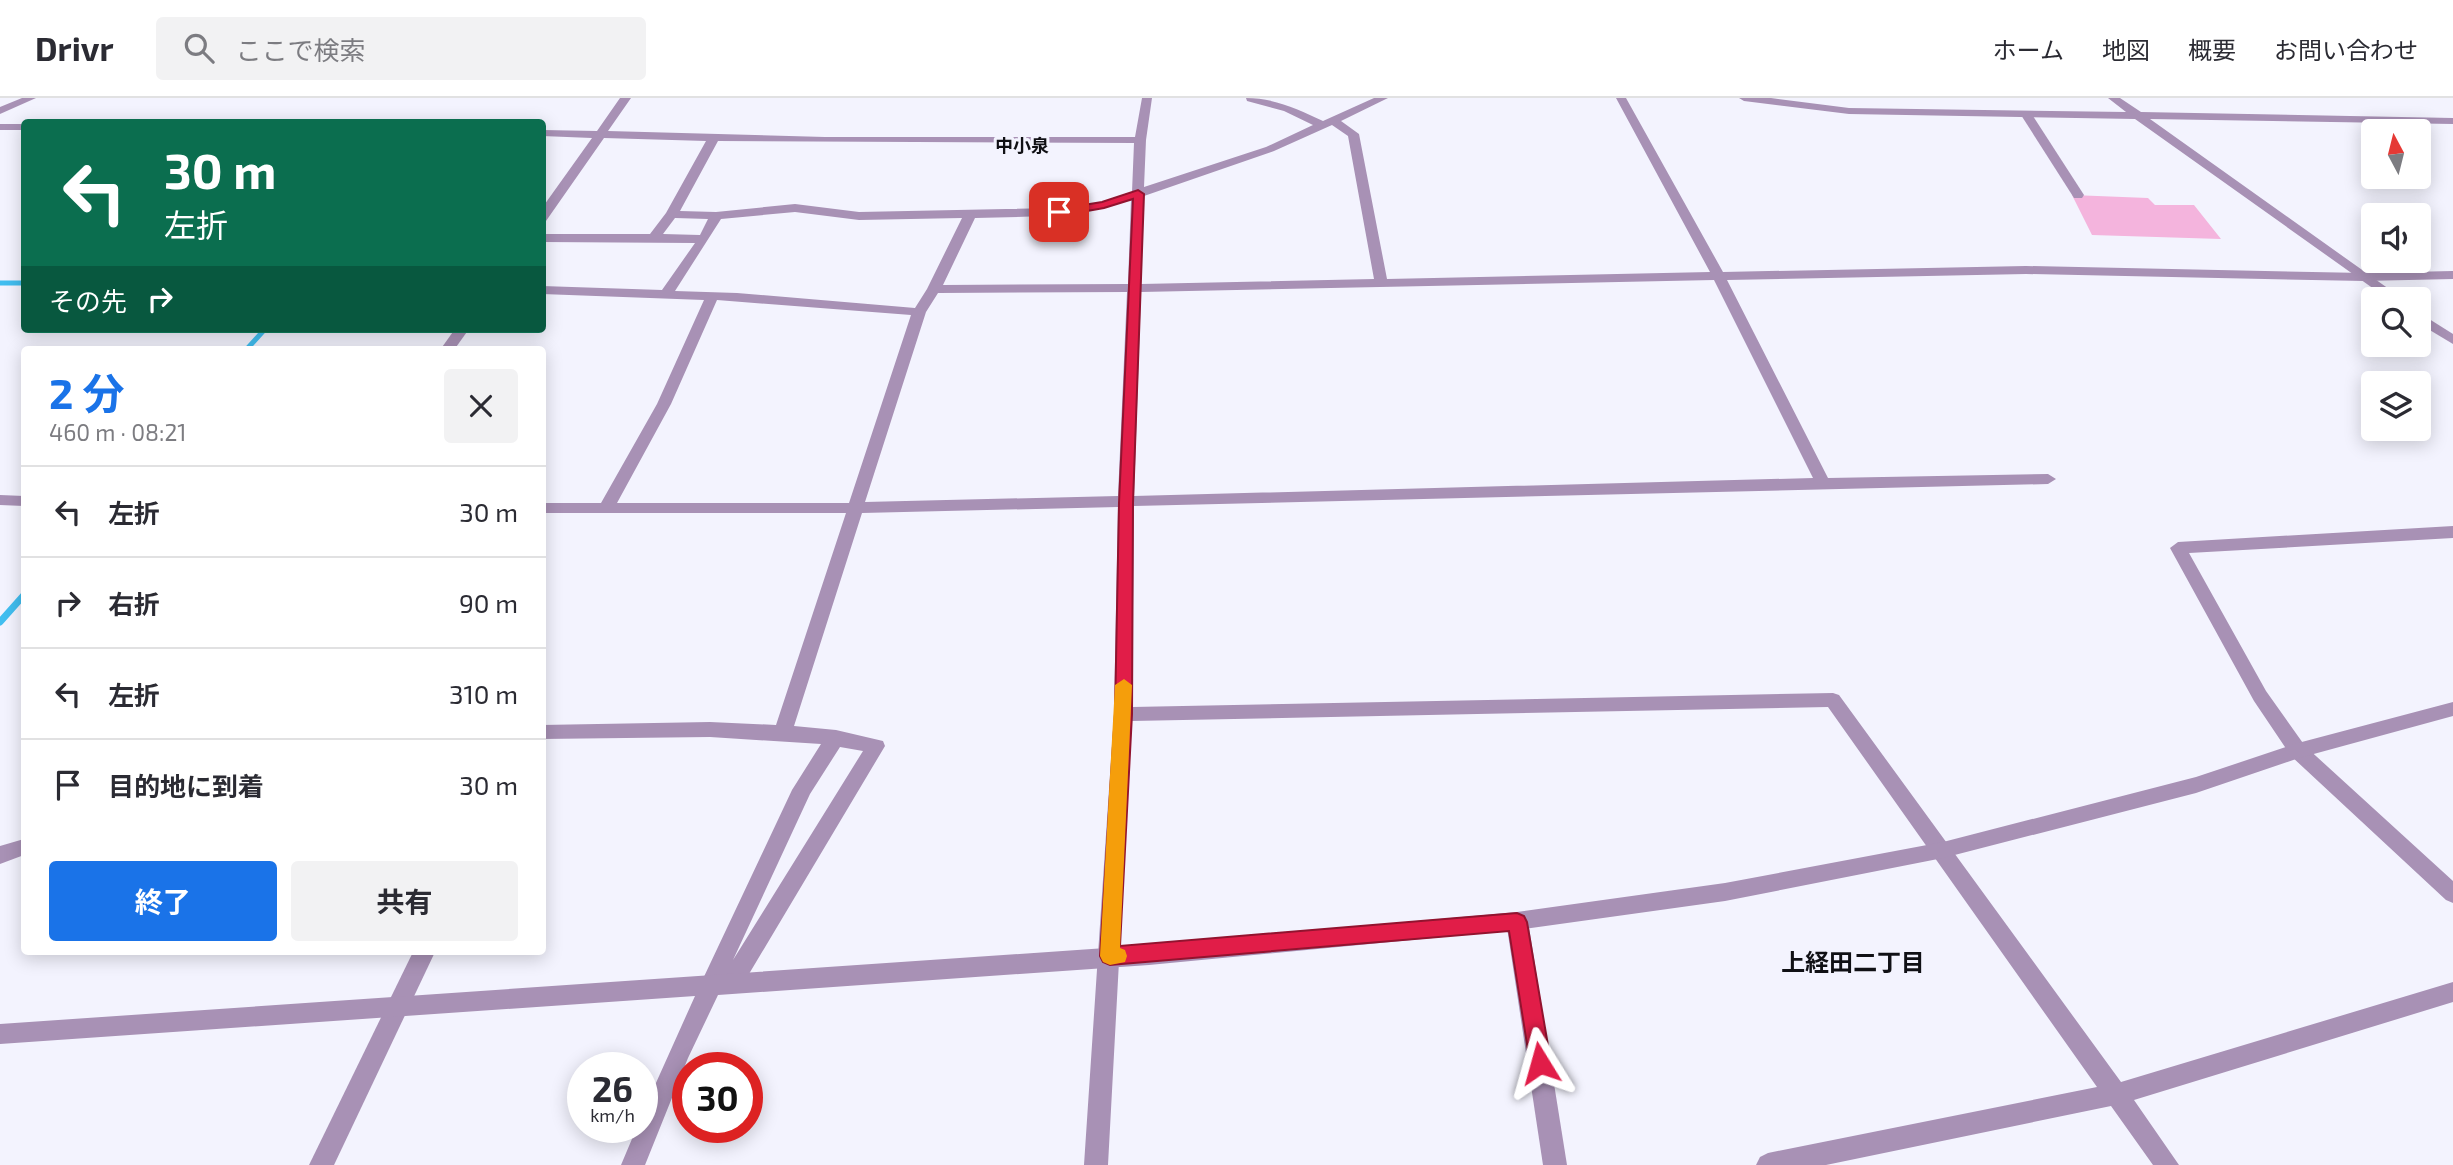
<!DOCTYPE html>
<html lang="ja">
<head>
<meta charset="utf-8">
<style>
  body { margin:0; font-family:"Exo 2","Noto Sans JP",sans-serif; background:#f2f2f3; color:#2b2b33; height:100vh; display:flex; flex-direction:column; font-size:26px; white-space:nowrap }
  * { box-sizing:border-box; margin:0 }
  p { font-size:23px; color:#7c7c81 }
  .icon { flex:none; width:38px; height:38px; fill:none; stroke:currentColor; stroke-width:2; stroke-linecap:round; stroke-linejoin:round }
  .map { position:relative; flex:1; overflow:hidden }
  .panel { position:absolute; left:21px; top:248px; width:525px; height:609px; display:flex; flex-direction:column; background:#fff; border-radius:7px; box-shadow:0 4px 18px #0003 }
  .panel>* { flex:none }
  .guide { position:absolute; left:21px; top:21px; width:525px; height:214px; border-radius:7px; box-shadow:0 4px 18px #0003; background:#0b6e4f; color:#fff; overflow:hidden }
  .needle { width:46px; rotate:353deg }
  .controls { position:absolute; left:2361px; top:21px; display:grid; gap:14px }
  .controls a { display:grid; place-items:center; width:70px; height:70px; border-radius:7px; background:#fff; box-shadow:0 4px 18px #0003; font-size:35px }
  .speed { position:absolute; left:567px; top:954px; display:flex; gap:14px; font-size:35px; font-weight:700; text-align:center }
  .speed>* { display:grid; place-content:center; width:91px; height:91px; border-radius:50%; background:#fff; box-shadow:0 4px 18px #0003; line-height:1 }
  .speed small { font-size:18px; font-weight:400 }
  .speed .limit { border:10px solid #d22; background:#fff; color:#111 }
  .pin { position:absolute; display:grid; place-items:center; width:60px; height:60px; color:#fff; margin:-30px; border-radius:14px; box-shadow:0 4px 10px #0006 }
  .me { position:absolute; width:77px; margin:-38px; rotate:352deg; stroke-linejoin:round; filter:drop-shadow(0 0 5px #0008) }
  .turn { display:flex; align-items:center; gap:24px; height:147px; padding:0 28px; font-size:32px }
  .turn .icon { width:91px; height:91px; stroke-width:2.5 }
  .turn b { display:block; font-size:49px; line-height:60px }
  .then { display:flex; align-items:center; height:66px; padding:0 28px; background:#0003; gap:14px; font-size:26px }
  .round { display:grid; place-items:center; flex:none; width:74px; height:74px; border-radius:7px; background:#f2f2f3 }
  .summary { display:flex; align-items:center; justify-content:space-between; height:119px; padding:0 28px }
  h1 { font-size:42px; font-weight:700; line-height:52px; color:#1a73e8 }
  .cta { display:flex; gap:14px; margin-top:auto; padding:14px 28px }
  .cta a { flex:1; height:80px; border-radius:7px; background:#1a73e8; color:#fff; font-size:28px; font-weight:700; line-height:80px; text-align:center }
  .cta a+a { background:#f2f2f3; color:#2b2b33 }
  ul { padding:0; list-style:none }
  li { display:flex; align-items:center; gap:21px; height:91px; padding:0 28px; border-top:2px solid #e1e1e2 }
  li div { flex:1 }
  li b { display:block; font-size:26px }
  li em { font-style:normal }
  header { display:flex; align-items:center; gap:42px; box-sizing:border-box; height:98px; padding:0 35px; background:#fff; border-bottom:2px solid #e1e1e2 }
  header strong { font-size:33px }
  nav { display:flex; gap:38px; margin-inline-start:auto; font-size:24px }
  .search { width:490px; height:63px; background:#f2f2f3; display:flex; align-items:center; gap:18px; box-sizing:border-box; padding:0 24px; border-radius:7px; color:#7c7c81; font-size:26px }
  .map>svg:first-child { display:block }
  .green { fill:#f4b4dd }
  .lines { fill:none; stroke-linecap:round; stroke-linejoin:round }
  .stream-far1 { stroke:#41bef0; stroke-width:5 }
  .stream { stroke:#41bef0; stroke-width:7 }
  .minor { fill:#a891b5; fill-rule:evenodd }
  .tertiary { fill:#a891b5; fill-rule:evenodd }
  .route { fill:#e11d48; stroke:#92132f; stroke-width:2 }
  .slow { fill:#f59e0b }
  .labels { text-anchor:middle; stroke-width:6; stroke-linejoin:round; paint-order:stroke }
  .far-neighbourhood-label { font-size:18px; font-weight:bold; fill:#101015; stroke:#f3f3fe }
  .near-neighbourhood-label { font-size:24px; font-weight:bold; fill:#101015; stroke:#f3f3fe }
</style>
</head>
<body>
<header>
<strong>Drivr</strong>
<div class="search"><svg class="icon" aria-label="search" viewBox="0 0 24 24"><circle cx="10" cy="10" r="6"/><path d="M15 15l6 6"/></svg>ここで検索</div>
<nav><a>ホーム</a><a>地図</a><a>概要</a><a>お問い合わせ</a></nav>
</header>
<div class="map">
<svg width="2453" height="1067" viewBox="0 0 2453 1067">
  <rect width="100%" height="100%" fill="#f3f3fe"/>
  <path class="green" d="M2072 97 2148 100 2155 107H2194L2221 141 2092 137Z"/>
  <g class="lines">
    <g class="stream-far1">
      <path d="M0 185H24"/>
      <path d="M246 252 265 231"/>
    </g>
    <path class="stream" d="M0 524 24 497"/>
    <g class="minor">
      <path d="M22 0H36L0 16V9Z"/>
      <path d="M620 0H631L608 33 825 39H1135L1142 0H1152L1146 42 1144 89 1266 49 1313 27 1284 13 1247 3 1246 0C1274 0 1298 11 1323 23L1374 0H1388L1341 23 1359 36 1387 181 1710 174 1616 0H1626L1723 174 2026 168 2364 175 2453 173V181L2364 183 2026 176 1727 182 1828 380 2048 376 2056 381 2048 386 1134 408 1132 609 1833 595 1839 597 2121 984 2453 884V904L2134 1002 2179 1067H2153L2111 1008 1826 1067H1756L1760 1059 1768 1055 2097 989 1828 609 1132 623 1108 1067H1084L1114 616 1118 409 862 415 794 628 836 632 883 643 885 648 740 891 732 894 724 891 722 886 720 892 712 895 704 892 701 885 792 692 821 646 710 639 542 641V627L710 624 776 627 846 415H542V405H601L657 306 704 202 542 196V188L662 192 695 145 542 144V136H650L666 115 706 43 604 40 546 123 542 124V110L592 40 542 38V32L597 33ZM1332 27 1348 38 1374 181 1141 186 1144 98 1274 53ZM718 43 1134 45 1132 94 1102 104 1059 110 859 114 795 106 716 114 680 113ZM1131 102 1128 186 943 187 975 120C1028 119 1080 119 1131 102ZM795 114 859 122 962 120 927 191 915 210 737 195 675 193 721 121ZM675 120 708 121 700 137 663 136ZM1714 182 1813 380 1134 398 1141 194ZM1127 194 1118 398 865 404 926 214 938 195ZM717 202 911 217 849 405H617L671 306ZM840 649 863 653 733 862 810 696Z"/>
      <path d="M2023 15H2031L2084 97 2082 100H2074L2021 17Z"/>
      <rect x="0" y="26" width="24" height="6"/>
      <path d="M455 231H469L454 252H440Z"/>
      <path d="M0 397 24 398V408L0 407Z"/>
      <path d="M2453 428V440L2189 455 2266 593 2305 648 2453 783V805L2446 802 2291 658 2254 603 2170 450 2178 444Z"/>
      <path d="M24 741V757L0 766V748Z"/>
      <path d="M1517 814 1524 816 1528 823 1567 1067H1543L1506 823 1510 816Z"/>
      <path d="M413 854H435L334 1067H309Z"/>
    </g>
    <g class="tertiary">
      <path d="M1739 0H1771L1849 10 2126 14 2108 0H2120L2141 14 2453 20V26L2150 21 2403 201H2388L2135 21 1849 16 1744 3Z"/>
      <path d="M2418 214 2453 236V246L2418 225Z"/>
      <path d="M2453 604V618L2299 660 2196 695 1943 760 1725 803 1517 832 1149 867 718 897 688 960 645 1067H621L637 1029H642V1016L695 898 0 946V926L1149 847 1517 814 1725 785 1943 744 2196 679 2298 645Z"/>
    </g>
  </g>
  <path class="route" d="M1138 92 1144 96 1133 405 1132 616 1120 848 1517 815 1524 818 1527 824 1551 965 1547 972 1540 975 1533 972 1530 965 1509 833 1110 867 1103 864 1100 858 1115 616 1119 405 1133 101 1104 110 1059 118 1053 114 1059 111 1102 104Z"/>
  <path class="slow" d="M1124 581 1132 587 1120 850 1125 852 1127 858 1125 864 1110 867 1103 864 1100 858 1115 587Z"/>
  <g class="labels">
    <g class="far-neighbourhood-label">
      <text x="1022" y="54">中小泉</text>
    </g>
    <g class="near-neighbourhood-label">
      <text x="1853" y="873">上経田二丁目</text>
    </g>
  </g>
</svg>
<div class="controls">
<a><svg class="needle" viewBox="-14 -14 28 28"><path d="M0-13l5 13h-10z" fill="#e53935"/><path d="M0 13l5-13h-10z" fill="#7c7c81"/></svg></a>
<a><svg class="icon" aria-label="sound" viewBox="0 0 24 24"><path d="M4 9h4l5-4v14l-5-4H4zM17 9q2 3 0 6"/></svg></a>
<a><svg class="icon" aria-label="search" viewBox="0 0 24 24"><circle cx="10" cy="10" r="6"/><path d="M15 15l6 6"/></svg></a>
<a><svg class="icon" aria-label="layers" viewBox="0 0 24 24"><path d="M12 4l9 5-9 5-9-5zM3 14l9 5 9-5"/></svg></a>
</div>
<div class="speed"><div>26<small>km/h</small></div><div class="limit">30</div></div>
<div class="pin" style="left:1059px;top:114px;background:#d93025"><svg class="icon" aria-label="arrive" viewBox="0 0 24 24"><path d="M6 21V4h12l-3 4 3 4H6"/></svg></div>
<svg class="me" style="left:1540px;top:965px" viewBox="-20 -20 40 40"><path d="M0-17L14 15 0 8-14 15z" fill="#e11d48" stroke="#fff" stroke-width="4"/></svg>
<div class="guide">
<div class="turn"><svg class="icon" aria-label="left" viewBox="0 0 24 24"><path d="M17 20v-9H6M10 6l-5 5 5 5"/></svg><div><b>30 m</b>左折</div></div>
<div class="then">その先<svg class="icon" aria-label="right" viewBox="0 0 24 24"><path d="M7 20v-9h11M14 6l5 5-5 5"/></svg></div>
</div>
<section class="panel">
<div class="summary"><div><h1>2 分</h1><p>460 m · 08:21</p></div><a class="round"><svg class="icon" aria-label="close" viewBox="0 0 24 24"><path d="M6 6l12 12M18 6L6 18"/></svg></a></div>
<ul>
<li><svg class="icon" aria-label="left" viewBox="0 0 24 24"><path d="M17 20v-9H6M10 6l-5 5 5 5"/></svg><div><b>左折</b></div><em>30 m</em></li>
<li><svg class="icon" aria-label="right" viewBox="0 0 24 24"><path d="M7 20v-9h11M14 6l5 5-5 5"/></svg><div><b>右折</b></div><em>90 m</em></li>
<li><svg class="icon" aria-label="left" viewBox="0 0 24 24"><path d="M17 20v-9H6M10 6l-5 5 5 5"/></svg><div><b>左折</b></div><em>310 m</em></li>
<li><svg class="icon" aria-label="arrive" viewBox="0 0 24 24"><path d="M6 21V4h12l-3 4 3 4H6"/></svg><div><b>目的地に到着</b></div><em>30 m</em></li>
</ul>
<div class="cta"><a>終了</a><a>共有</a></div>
</section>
</div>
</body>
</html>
